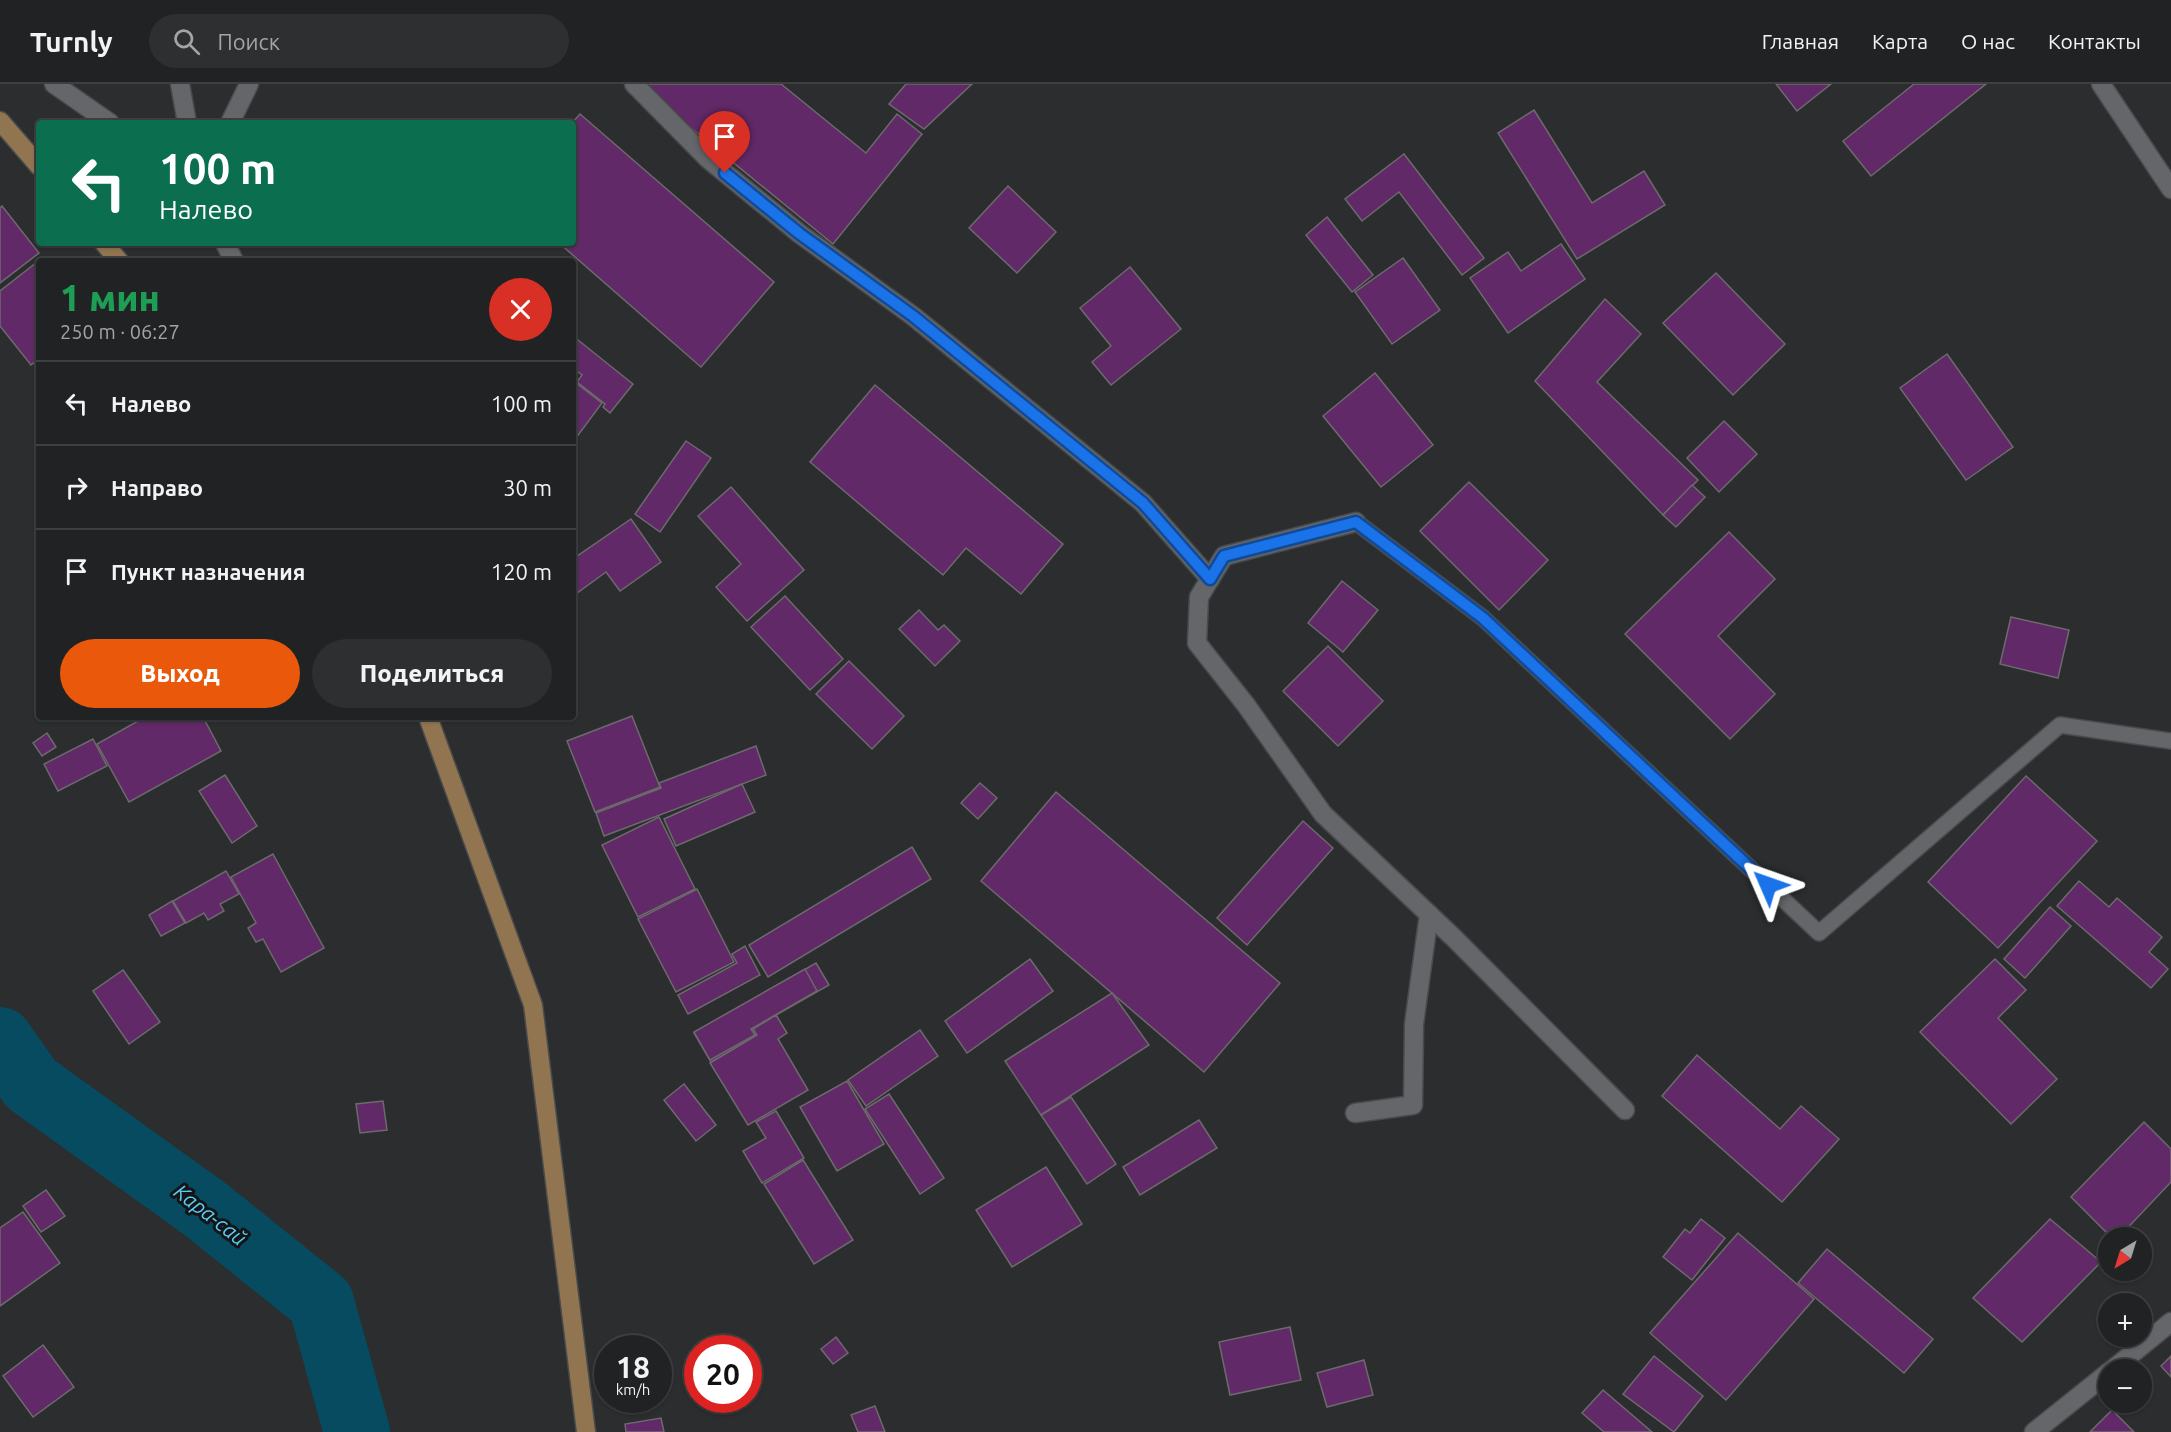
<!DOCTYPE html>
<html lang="ru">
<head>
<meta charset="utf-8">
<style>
  body { margin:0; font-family:Ubuntu,sans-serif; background:#2d2f30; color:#f1f3f6; height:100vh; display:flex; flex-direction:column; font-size:22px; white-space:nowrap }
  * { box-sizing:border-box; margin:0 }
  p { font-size:20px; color:#a2a4a6 }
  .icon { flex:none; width:33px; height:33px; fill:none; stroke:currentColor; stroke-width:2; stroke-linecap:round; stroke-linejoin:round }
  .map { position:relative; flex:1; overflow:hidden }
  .panel { position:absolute; left:36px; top:174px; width:540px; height:462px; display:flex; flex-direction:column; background:#202223; border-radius:6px; box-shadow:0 2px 4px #0004,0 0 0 2px #3d3f41 }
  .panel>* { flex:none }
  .hud { position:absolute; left:36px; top:36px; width:540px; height:126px; border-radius:6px; box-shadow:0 2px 4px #0004,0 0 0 2px #3d3f41; background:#0b6e4f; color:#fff; overflow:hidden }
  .needle { width:39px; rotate:218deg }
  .fabs { position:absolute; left:2098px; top:1143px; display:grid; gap:12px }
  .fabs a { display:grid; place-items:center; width:54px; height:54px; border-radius:50%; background:#202223; box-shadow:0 2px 4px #0004,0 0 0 2px #3d3f41; font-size:30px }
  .speed { position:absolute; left:594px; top:1251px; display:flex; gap:12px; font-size:30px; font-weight:700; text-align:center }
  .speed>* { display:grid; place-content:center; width:78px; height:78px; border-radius:50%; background:#202223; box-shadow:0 2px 4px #0004,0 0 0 2px #3d3f41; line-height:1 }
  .speed small { font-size:15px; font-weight:400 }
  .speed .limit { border:9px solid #d22; background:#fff; color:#111 }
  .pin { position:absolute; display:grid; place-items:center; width:51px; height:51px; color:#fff; margin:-62px -26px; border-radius:50% 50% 50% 0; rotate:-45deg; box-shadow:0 0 6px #0007 }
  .pin .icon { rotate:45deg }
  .me { position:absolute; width:66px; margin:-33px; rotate:313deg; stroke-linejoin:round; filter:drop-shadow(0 0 4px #0008) }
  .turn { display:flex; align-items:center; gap:21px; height:126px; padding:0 24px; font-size:27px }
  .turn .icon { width:78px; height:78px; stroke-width:2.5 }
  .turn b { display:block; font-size:42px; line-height:51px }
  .round { display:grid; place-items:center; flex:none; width:63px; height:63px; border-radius:32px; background:#2d2f30 }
  .overview { display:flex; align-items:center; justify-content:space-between; height:102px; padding:0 24px }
  h1 { font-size:36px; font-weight:800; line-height:45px; color:#1e9e55 }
  .button { display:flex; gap:12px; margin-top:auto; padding:12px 24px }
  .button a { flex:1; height:69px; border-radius:36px; background:#ea580c; color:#fff; font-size:24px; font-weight:800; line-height:69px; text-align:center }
  .button a+a { background:#2d2f30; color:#f1f3f6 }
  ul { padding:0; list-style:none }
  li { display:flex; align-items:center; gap:18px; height:84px; padding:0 24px; border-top:2px solid #3d3f41 }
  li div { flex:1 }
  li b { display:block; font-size:22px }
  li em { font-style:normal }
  header { display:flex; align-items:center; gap:36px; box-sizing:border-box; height:84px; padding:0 30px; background:#202223; border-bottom:2px solid #3d3f41 }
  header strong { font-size:28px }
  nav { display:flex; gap:33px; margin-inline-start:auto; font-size:21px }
  .search { width:420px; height:54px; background:#2d2f30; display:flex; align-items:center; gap:15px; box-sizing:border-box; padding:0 21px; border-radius:33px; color:#a2a4a6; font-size:22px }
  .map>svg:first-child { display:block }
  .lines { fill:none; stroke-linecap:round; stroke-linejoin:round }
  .river { stroke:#074b60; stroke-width:66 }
  .building { fill:#612967; stroke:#6c6a6c; stroke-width:1.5 }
  .lane-casing { stroke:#484a4c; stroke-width:18 }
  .street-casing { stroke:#484a4c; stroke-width:21 }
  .secondary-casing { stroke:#484a4c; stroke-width:21 }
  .lane { stroke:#646669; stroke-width:15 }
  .street { stroke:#646669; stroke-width:18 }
  .secondary { stroke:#917550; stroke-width:18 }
  .route-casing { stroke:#114b97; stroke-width:15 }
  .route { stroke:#1a73e8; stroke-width:10 }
  .labels { text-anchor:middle; stroke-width:6; stroke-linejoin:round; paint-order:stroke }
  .water-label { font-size:21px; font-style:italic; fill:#5ccdf7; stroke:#141516 }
</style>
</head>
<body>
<header>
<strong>Turnly</strong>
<div class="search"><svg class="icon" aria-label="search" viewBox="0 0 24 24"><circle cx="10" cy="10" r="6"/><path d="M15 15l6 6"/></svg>Поиск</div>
<nav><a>Главная</a><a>Карта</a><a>О нас</a><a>Контакты</a></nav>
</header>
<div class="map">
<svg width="2171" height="1348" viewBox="0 0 2171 1348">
  <rect width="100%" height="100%" fill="#2b2d2f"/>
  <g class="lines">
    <path class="river" d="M0 956 31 1000 205 1125 321 1218 357 1348"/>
  </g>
  <g class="building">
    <path d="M637 0H781L866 69 897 30 922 50 833 160Z"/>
    <path d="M906 0H972L924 45 889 20Z"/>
    <path d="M1776 0H1831L1797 27Z"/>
    <path d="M1914 0H1986L1871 92 1843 57Z"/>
    <path d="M1534 26 1592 119 1644 87 1665 121 1577 175 1498 49Z"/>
    <path d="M580 30 774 198 701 283 559 159H573L572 39Z"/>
    <path d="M1404 70 1484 174 1462 191 1399 108 1362 137 1345 115Z"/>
    <path d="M1008 102 1056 148 1017 189 969 144Z"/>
    <path d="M2 122 39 169 0 199V124Z"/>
    <path d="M1327 133 1373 191 1352 208 1306 151Z"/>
    <path d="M1561 160 1585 195 1508 249 1470 194 1508 168 1521 187Z"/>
    <path d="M1403 174 1440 226 1392 260 1355 208Z"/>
    <path d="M41 175 39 275 31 281 0 242V207Z"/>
    <path d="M1130 183 1181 245 1111 301 1092 278 1111 262 1080 224Z"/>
    <path d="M1716 189 1785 260 1733 311 1663 239Z"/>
    <path d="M1605 215 1641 250 1597 298 1698 396 1663 431 1535 297Z"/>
    <path d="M573 252 633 300 610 329 603 323 605 320 577 298 582 291 573 284Z"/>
    <path d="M1947 270 2013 363 1966 396 1900 304Z"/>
    <path d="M1375 289 1433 361 1381 403 1323 332Z"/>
    <path d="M576 299 602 319 573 358V302Z"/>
    <path d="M875 301 1063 460 1021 510 966 464 943 491 810 378Z"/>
    <path d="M1724 337 1757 370 1719 408 1687 374Z"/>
    <path d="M686 357 711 374 660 448 635 430Z"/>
    <path d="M1469 398 1548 476 1499 526 1420 447Z"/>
    <path d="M1692 401 1705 413 1676 443 1663 431Z"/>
    <path d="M731 403 804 486 747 537 716 503 741 480 698 432Z"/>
    <path d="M631 435 661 478 620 507 606 488 573 512V475Z"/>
    <path d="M1729 448 1775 495 1718 552 1775 610 1730 655 1625 550Z"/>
    <path d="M1342 497 1378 526 1343 568 1308 539Z"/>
    <path d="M785 512 843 575 810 606 751 543Z"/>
    <path d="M919 526 938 546 944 541 960 557 935 582 899 545Z"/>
    <path d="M2011 533 2069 546 2058 594 2000 580Z"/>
    <path d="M1328 562 1383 617 1338 662 1283 607Z"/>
    <path d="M849 577 904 632 872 665 816 610Z"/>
    <path d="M632 632 660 703 595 728 567 657Z"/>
    <path d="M145 633H203L221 667 129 718 97 660Z"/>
    <path d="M47 649 56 663 42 672 33 659Z"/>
    <path d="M93 655 107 682 58 707 44 680Z"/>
    <path d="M756 662 766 691 604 752 596 729 661 704 659 699Z"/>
    <path d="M225 691 257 742 232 759 199 707Z"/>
    <path d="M2026 692 2097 757 1998 864 1928 798Z"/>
    <path d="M980 699 997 714 978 735 961 719Z"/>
    <path d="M742 700 755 728 676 762 664 735Z"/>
    <path d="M1056 708 1280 899 1204 988 981 797Z"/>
    <path d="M659 733 695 805 638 833 602 761Z"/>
    <path d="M1303 737 1333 764 1247 861 1217 834Z"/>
    <path d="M912 763 931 795 768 893 749 861Z"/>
    <path d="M273 770 324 864 281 888 263 855 256 858 248 844 256 839 231 793Z"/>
    <path d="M226 787 239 810 220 820 224 827 208 836 204 829 186 839 173 817Z"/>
    <path d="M2079 797 2109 823 2117 814 2162 853 2149 868 2168 885 2151 904 2057 822Z"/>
    <path d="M697 805 734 878 676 908 638 835Z"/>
    <path d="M172 817 185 839 161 852 149 831Z"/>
    <path d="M2050 823 2071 842 2025 894 2004 875Z"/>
    <path d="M745 862 760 891 688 930 678 911 737 879 732 870Z"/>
    <path d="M1030 875 1053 907 967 969 945 937Z"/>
    <path d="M1995 875 2026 906 1998 934 2057 995 2011 1040 1920 948Z"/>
    <path d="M816 879 829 901 776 931 780 939 711 978 694 949Z"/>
    <path d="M805 885 817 907 751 945 755 951 710 976 694 948Z"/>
    <path d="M123 886 160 938 129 960 93 907Z"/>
    <path d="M1112 909 1149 961 1041 1031 1005 977Z"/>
    <path d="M776 931 787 949 778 955 808 1006 748 1041 710 979 757 951 753 945Z"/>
    <path d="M920 946 938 972 866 1022 848 996Z"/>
    <path d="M1697 971 1780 1045 1801 1022 1839 1055 1782 1118 1662 1012Z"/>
    <path d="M847 997 884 1060 837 1087 800 1023Z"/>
    <path d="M684 1000 716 1041 696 1057 664 1016Z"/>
    <path d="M889 1010 944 1094 920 1110 865 1025Z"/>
    <path d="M1071 1013 1116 1080 1087 1100 1041 1031Z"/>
    <path d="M383 1017 387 1046 360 1049 356 1020Z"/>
    <path d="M776 1027 804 1074 762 1099 743 1067 766 1054 756 1038Z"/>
    <path d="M1199 1036 1217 1064 1140 1111 1123 1083Z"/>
    <path d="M2144 1038 2171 1065V1098L2118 1154H2112L2071 1113Z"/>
    <path d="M803 1076 853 1156 814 1180 764 1100Z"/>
    <path d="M1046 1083 1082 1140 1012 1183 976 1126Z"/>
    <path d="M46 1106 65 1132 41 1148 23 1122Z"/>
    <path d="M23 1128 60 1179 0 1222V1144Z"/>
    <path d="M1701 1135 1725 1154 1692 1196 1663 1173 1685 1145 1690 1149Z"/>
    <path d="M2050 1135 2101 1178 2022 1258 1973 1214Z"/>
    <path d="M1738 1149 1814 1215 1726 1316 1650 1249Z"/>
    <path d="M1827 1165 1933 1255 1904 1289 1798 1199Z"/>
    <path d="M1290 1243 1301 1296 1230 1311 1219 1258Z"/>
    <path d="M836 1253 848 1269 833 1280 821 1265Z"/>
    <path d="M43 1261 74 1303 33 1333 3 1292Z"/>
    <path d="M1654 1272 1703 1312 1674 1348 1623 1310Z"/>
    <path d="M2171 1272V1293L2161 1282Z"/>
    <path d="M1364 1276 1373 1311 1327 1323 1317 1289Z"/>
    <path d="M1603 1306 1652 1348H1604L1582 1329Z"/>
    <path d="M875 1322 885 1348H858L851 1331Z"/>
    <path d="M2112 1326 2134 1348H2090Z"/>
    <path d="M661 1334 664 1348H626L625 1340Z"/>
  </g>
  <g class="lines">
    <defs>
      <path id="lane" d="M1356 438 1483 534 1819 849 2060 641 2171 657"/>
      <g id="street">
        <path d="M54 0 110 39"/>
        <path d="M180 0 187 39"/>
        <path d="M634 0 707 74 800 150 913 232 1143 419 1210 495"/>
        <path d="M2101 0 2171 105"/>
        <path d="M230 39 249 0"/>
        <path d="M225 159 234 177"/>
        <path d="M1356 438 1224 472 1199 513 1197 559 1246 621 1323 730 1454 854 1625 1026"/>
        <path d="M1355 1029 1413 1021 1414 940 1429 830"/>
        <path d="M2112 1286 2171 1238"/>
        <path d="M2034 1348 2109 1288"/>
      </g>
      <g id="secondary">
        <path d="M0 37 39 82"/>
        <path d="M104 159 119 177"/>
        <path d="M428 633 533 921 586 1348"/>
      </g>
    </defs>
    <use href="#lane" class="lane-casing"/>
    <use href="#street" class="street-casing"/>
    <use href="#secondary" class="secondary-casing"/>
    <use href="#lane" class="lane"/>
    <use href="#street" class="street"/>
    <use href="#secondary" class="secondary"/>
  </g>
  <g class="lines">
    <defs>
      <path id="route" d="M725 89 800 150 913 232 1143 419 1210 495 1224 472 1356 438 1483 534 1768 801"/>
    </defs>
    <use href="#route" class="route-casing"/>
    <use href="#route" class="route"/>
  </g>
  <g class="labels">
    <g class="water-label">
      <text transform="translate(210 1131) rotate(38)" y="7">Кара-сай</text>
    </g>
  </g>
</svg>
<div class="fabs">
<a><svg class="needle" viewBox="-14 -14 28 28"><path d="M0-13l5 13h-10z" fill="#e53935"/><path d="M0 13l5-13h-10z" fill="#a2a4a6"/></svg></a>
<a>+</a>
<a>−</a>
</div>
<div class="speed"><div>18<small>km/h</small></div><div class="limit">20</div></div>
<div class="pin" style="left:725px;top:89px;background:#d93025"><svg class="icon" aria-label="arrive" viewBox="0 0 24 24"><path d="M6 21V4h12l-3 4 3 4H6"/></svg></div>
<svg class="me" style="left:1768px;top:801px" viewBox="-20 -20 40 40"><path d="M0-17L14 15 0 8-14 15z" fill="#1a73e8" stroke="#fff" stroke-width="4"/></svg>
<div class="hud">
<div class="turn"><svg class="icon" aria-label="left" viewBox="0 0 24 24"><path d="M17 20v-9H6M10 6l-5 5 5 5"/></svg><div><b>100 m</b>Налево</div></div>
</div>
<section class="panel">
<div class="overview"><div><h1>1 мин</h1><p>250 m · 06:27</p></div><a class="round" style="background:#d93025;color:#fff"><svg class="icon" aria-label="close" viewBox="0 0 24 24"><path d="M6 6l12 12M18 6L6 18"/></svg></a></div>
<ul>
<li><svg class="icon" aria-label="left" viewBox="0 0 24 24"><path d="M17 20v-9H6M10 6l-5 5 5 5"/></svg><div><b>Налево</b></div><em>100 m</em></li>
<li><svg class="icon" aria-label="right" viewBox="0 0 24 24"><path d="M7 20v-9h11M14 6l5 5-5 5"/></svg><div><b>Направо</b></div><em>30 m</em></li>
<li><svg class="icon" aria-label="arrive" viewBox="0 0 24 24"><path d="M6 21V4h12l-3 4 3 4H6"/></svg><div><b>Пункт назначения</b></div><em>120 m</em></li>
</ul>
<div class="button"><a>Выход</a><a>Поделиться</a></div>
</section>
</div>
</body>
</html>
